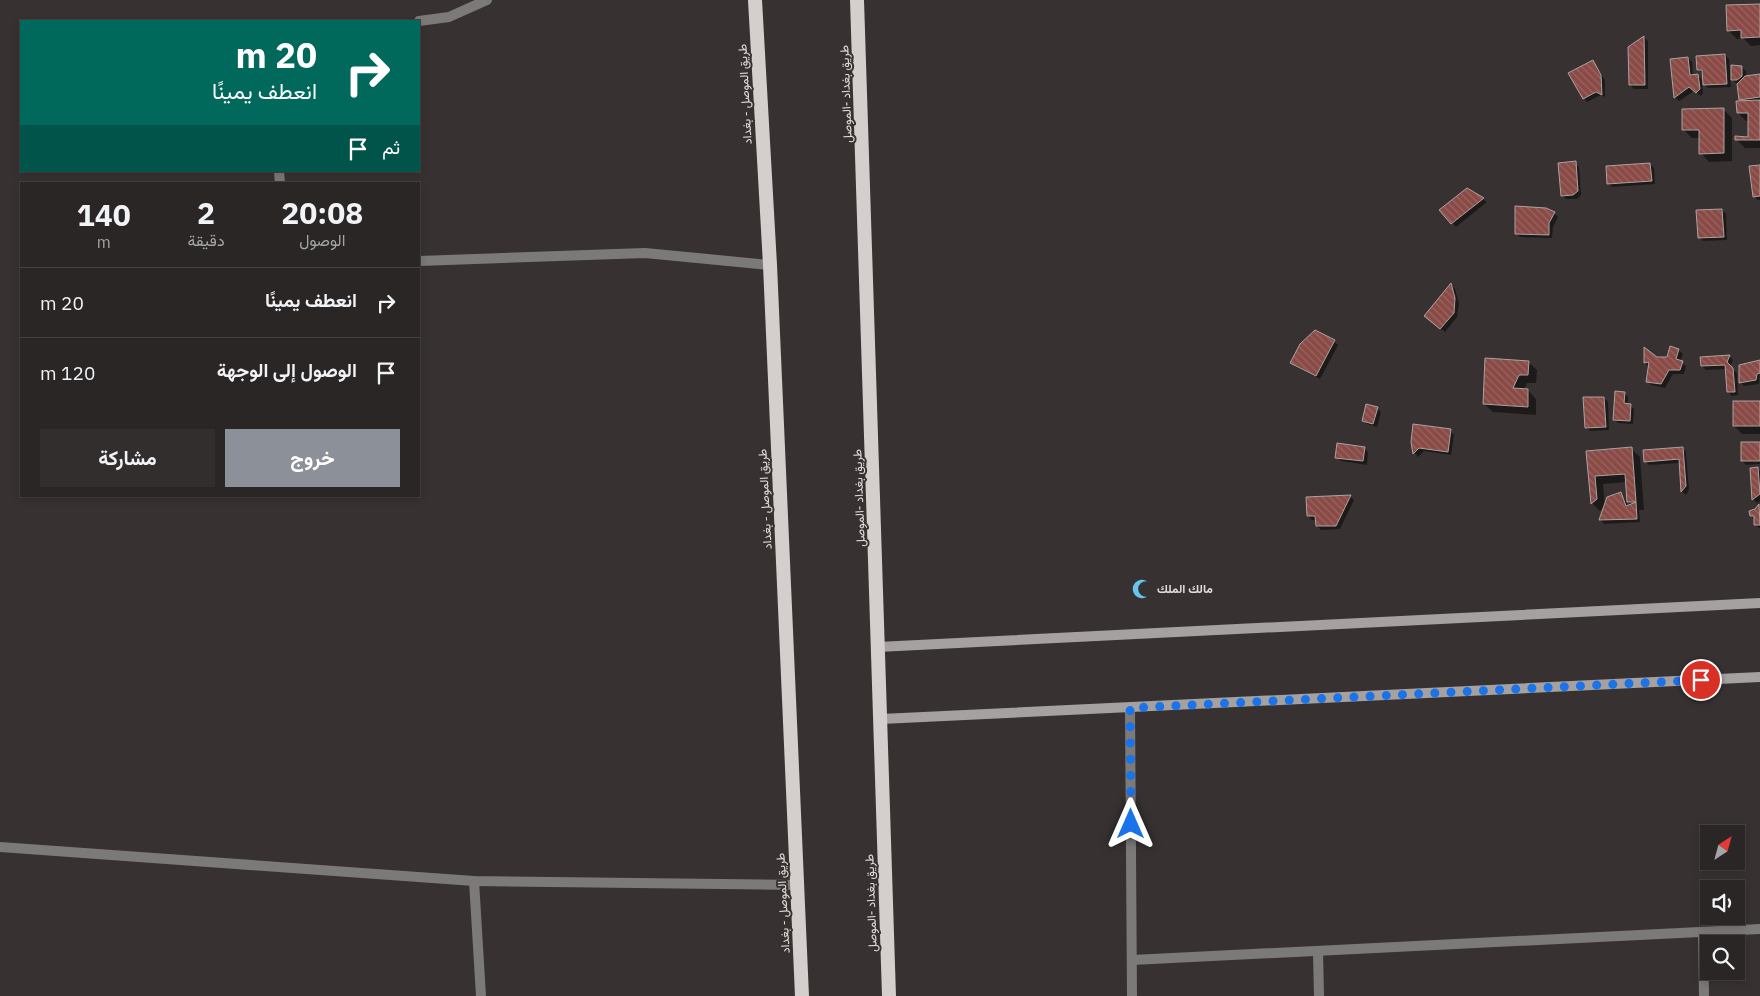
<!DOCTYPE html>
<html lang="ar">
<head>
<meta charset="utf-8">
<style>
  body { margin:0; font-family:"IBM Plex Sans",Vazirmatn,sans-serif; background:#312e2d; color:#f1f3f6; direction:rtl; height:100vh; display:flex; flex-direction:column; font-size:19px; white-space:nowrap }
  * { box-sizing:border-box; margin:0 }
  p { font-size:16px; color:#a5a5a7 }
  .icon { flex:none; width:28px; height:28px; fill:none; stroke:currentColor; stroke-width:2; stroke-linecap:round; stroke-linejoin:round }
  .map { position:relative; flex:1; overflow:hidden; direction:ltr }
  .details { position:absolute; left:20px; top:182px; width:400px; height:315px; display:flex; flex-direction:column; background:#292625; border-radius:0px; box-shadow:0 2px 8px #0003,0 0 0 1px #454342; direction:rtl }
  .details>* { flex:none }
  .hud { position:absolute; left:20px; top:20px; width:400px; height:152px; border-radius:0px; box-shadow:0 2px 8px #0003,0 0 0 1px #454342; direction:rtl; background:#00695c; color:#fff; overflow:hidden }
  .needle { width:32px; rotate:36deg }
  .controls { position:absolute; left:1700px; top:825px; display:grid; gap:10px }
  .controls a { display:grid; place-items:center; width:45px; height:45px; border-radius:0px; background:#292625; box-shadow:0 2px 8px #0003,0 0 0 1px #454342; font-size:25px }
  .pin { position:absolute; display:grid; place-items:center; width:42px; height:42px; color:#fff; margin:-21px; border:2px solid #fff; border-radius:50%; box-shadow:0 1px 5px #0007 }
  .me { position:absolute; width:55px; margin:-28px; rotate:0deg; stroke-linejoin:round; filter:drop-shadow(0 0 4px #0008) }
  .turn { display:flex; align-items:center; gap:18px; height:105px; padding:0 20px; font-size:22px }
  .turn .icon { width:65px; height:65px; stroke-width:2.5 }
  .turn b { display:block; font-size:35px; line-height:42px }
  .then { display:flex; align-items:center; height:48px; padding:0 20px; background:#0003; gap:10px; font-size:19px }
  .eta { display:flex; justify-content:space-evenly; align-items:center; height:85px; text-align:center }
  .eta b { font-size:30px; font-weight:700; line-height:35px }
  .action { display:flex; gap:10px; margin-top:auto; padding:10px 20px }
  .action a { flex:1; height:58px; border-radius:0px; background:#8c9099; color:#fff; font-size:20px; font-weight:700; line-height:58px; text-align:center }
  .action a+a { background:#312e2d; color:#f1f3f6 }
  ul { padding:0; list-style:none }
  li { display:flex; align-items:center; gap:15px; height:70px; padding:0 20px; border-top:1px solid #454342 }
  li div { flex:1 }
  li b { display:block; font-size:19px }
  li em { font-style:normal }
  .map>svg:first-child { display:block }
  .shadow { fill:#0007 }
  .building { fill:url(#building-back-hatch); stroke:#a9a3a2 }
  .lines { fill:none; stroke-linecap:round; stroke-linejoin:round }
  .service { stroke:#7c7a79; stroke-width:10 }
  .minor { stroke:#7c7a79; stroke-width:10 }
  .secondary { stroke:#a5a1a1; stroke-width:10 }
  .trunk { stroke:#d4cecd; stroke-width:14 }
  .route { stroke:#1a73e8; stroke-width:9; stroke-dasharray:0 16.2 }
  .labels { text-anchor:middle; stroke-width:4; stroke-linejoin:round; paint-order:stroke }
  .street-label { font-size:12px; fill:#e1dddd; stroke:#373231 }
  .poi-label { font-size:12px; font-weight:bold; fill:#e1dddd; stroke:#373231; text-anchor:start }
</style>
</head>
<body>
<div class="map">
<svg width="1760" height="996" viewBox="0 0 1760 996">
  <defs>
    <pattern id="building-back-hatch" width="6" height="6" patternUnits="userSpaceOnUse" patternTransform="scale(1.25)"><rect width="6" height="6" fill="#8a4b46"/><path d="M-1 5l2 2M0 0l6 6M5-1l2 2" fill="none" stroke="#9a6460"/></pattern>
  </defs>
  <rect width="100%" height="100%" fill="#373231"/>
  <g class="shadow">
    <path d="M1760 5V45L1751 46 1743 38 1737 39 1728 30Z"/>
    <path d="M1644 37 1648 41V89H1634L1630 85Z"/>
    <path d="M1725 55 1729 59 1731 87 1708 88 1702 82 1703 93 1701 96 1694 91 1679 101 1675 97 1671 60 1688 58 1692 62 1693 76H1698L1704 82 1703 73 1698 69Z"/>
    <path d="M1593 61 1605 80V97L1601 95 1587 102 1584 98Z"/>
    <path d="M1742 67 1746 71V77L1760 75V148H1745L1736 139 1750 138V121H1746L1738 113 1742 102 1740 100 1738 84 1732 80Z"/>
    <path d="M1724 110 1732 118V161L1709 162 1701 153 1700 138H1692L1683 129Z"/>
    <path d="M1575 163 1579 167 1581 195 1577 199H1566L1562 195Z"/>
    <path d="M1650 164 1654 168 1655 184 1612 187 1608 183Z"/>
    <path d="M1760 166V200H1758L1754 196Z"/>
    <path d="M1468 189 1487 202 1456 227 1441 211Z"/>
    <path d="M1722 210 1726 214 1727 240 1703 241 1699 237Z"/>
    <path d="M1554 213 1558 217 1553 227 1552 238 1520 237 1516 233Z"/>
    <path d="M1451 285 1455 289 1459 303 1457 317 1445 332 1430 320Z"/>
    <path d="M1334 341 1338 345 1320 379 1296 367 1292 363Z"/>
    <path d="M1679 350 1683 354 1680 362 1686 366 1684 374H1673L1665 388 1651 385 1647 381 1650 367 1645 363 1657 359 1667 358Z"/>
    <path d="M1729 356 1733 360 1730 367 1737 373 1738 395 1732 396 1728 392 1727 369 1706 370 1702 366Z"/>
    <path d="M1760 361 1759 384 1744 386 1740 382Z"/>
    <path d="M1528 362 1537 370 1536 383H1527L1524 390H1528L1536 399V415L1493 412 1484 404Z"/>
    <path d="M1624 393 1628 397V405H1630L1634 409 1633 424 1618 423 1614 419Z"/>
    <path d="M1604 398 1608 402 1609 430 1590 431 1586 427Z"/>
    <path d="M1760 402V434H1742L1734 426Z"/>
    <path d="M1377 408 1381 412 1377 427 1367 424 1363 420Z"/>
    <path d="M1450 431 1454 435 1451 455 1424 451 1418 457 1415 453 1412 442Z"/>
    <path d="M1760 443V464L1746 465 1742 461Z"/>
    <path d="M1364 448 1368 452 1367 465 1341 461 1337 457Z"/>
    <path d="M1682 448 1686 452 1689 490 1686 495 1682 492 1680 463 1649 465 1645 461Z"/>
    <path d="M1631 449 1640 457 1644 510H1639L1640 522 1604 524 1600 520 1608 498 1620 494 1624 498 1628 506 1631 505 1628 502 1626 482 1603 484 1605 508 1600 511 1592 503 1588 452Z"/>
    <path d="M1751 469H1758L1760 471V501L1757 503 1754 500Z"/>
    <path d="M1351 497 1354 500 1340 529 1321 530 1317 526V520H1312L1308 516V498Z"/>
    <path d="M1760 505V528H1759L1755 524V519L1751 516Z"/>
  </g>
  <g class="building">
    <path d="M1760 4V37L1741 38V30L1727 31 1726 5Z"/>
    <path d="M1644 36 1645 85H1629L1628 47Z"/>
    <path d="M1725 54 1727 84 1703 85 1702 70H1697L1696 56Z"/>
    <path d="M1688 57 1690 75 1698 74 1700 89 1696 93 1689 87 1674 98 1670 59Z"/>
    <path d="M1593 60 1601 75 1602 95 1596 92 1583 99 1568 73Z"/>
    <path d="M1731 65 1742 66V76L1737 80H1731Z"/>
    <path d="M1760 74V97L1739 100 1737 84 1745 76Z"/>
    <path d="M1760 100V140H1735V136L1748 137V113H1737L1736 101Z"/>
    <path d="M1724 108V153L1699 154V130H1682V109Z"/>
    <path d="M1576 161 1578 191 1573 195 1561 196 1558 163Z"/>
    <path d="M1650 163 1652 181 1607 184 1606 166Z"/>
    <path d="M1760 165V196L1753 197 1749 166Z"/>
    <path d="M1467 188 1484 198 1451 224 1439 210Z"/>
    <path d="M1515 206 1546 208 1555 212 1549 223V235L1515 234Z"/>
    <path d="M1722 209 1724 237 1698 238 1696 210Z"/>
    <path d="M1451 283 1455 298 1454 313 1440 329 1424 316Z"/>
    <path d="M1315 330 1335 340 1316 376 1290 363 1300 344Z"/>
    <path d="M1670 346 1679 349 1676 359 1683 361 1680 370H1669L1661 384 1646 382 1649 362 1644 363V347L1657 357H1667Z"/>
    <path d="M1730 355 1727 362 1733 368 1735 392H1727L1725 365 1701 366 1700 357Z"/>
    <path d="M1485 358 1529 361 1528 375H1519L1513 388 1528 389V407L1483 404Z"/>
    <path d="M1760 360V373L1757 374 1756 380 1739 383V365Z"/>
    <path d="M1615 391 1625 392 1624 403 1631 404 1630 421 1613 420Z"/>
    <path d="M1583 397H1604L1606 427 1585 428Z"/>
    <rect x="1733" y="401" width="27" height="25"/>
    <path d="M1366 404 1378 407 1373 424 1362 421Z"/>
    <path d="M1413 424 1451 429 1448 452 1419 448 1413 454 1411 442Z"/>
    <rect x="1741" y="442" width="19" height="19"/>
    <path d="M1337 443 1365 447 1363 461 1335 458Z"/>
    <path d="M1632 447 1636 502H1627L1625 474 1595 476 1597 499 1591 504 1586 451Z"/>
    <path d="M1683 447 1686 486 1681 492 1679 459 1644 462 1643 450Z"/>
    <path d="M1758 467 1760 494 1752 500 1750 468Z"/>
    <path d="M1621 492 1626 506 1636 502 1637 519 1599 520 1607 497Z"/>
    <path d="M1351 495 1336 526H1316L1315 516H1307L1306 497Z"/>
    <path d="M1759 504 1760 525H1754V516H1750L1749 511 1755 509Z"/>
  </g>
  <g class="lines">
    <g class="service">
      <path d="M419 21 449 17 487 0"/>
      <path d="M279 171 280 184"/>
      <path d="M419 261 645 253 770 265"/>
    </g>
    <g class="minor">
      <path d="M1130 708 1132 996"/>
      <path d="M0 847 474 881 797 885"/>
      <path d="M474 881 481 996"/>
      <path d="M1703 932 1704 996"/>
      <path d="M1318 951 1319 996"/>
      <path d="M1132 960 1760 929"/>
    </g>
    <g class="secondary">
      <path d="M878 647 1760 603"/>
      <path d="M881 719 1760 677"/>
    </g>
    <g class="trunk">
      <path d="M755 0 770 265 802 996"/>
      <path d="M857 0 889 996"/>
    </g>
  </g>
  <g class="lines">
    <path class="route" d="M1131 824 1130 708 1701 680"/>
  </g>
  <defs>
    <symbol id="mosque-bare" viewBox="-9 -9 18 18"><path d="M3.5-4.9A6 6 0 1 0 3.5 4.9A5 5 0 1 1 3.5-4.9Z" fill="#66c4ef" stroke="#373231" stroke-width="2.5" paint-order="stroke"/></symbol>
  </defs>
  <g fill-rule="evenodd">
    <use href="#mosque-bare" x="1128" y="575" width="28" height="28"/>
  </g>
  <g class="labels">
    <g class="street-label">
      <text transform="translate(745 94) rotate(-93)" y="4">طريق الموصل - بغداد</text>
      <text transform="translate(846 94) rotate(-92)" y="4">طريق بغداد -الموصل</text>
      <text transform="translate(859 498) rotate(-92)" y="4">طريق بغداد -الموصل</text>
      <text transform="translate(765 499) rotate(-93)" y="4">طريق الموصل - بغداد</text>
      <text transform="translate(783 903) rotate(-93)" y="4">طريق الموصل - بغداد</text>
      <text transform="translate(871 903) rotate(-92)" y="4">طريق بغداد -الموصل</text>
    </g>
    <g class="poi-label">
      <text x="1157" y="593">مالك الملك</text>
    </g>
  </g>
</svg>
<div class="controls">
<a><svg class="needle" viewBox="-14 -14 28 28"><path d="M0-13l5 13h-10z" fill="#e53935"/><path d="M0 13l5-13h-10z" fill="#a5a5a7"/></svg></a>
<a><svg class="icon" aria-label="sound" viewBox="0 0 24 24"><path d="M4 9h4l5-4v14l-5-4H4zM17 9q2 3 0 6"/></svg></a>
<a><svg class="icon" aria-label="search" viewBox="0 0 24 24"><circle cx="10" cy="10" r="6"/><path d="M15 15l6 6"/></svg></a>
</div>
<div class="pin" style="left:1701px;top:680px;background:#d93025"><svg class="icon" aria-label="arrive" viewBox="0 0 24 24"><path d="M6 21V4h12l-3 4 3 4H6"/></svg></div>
<svg class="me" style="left:1131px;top:824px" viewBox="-20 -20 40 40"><path d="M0-17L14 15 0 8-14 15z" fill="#1a73e8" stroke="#fff" stroke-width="4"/></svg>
<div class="hud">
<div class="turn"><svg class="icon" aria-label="right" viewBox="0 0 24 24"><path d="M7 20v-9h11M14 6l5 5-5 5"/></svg><div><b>20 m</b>انعطف يمينًا</div></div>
<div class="then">ثم<svg class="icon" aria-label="arrive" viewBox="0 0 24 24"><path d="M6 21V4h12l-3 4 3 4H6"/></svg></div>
</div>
<section class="details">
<div class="eta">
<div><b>20:08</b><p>الوصول</p></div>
<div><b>2</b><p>دقيقة</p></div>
<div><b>140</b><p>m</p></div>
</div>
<ul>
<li><svg class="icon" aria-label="right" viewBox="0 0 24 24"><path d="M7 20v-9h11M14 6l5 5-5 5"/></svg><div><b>انعطف يمينًا</b></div><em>20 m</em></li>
<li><svg class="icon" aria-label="arrive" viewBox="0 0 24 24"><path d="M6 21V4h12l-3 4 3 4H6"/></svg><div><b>الوصول إلى الوجهة</b></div><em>120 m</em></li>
</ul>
<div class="action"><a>خروج</a><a>مشاركة</a></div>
</section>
</div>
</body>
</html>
